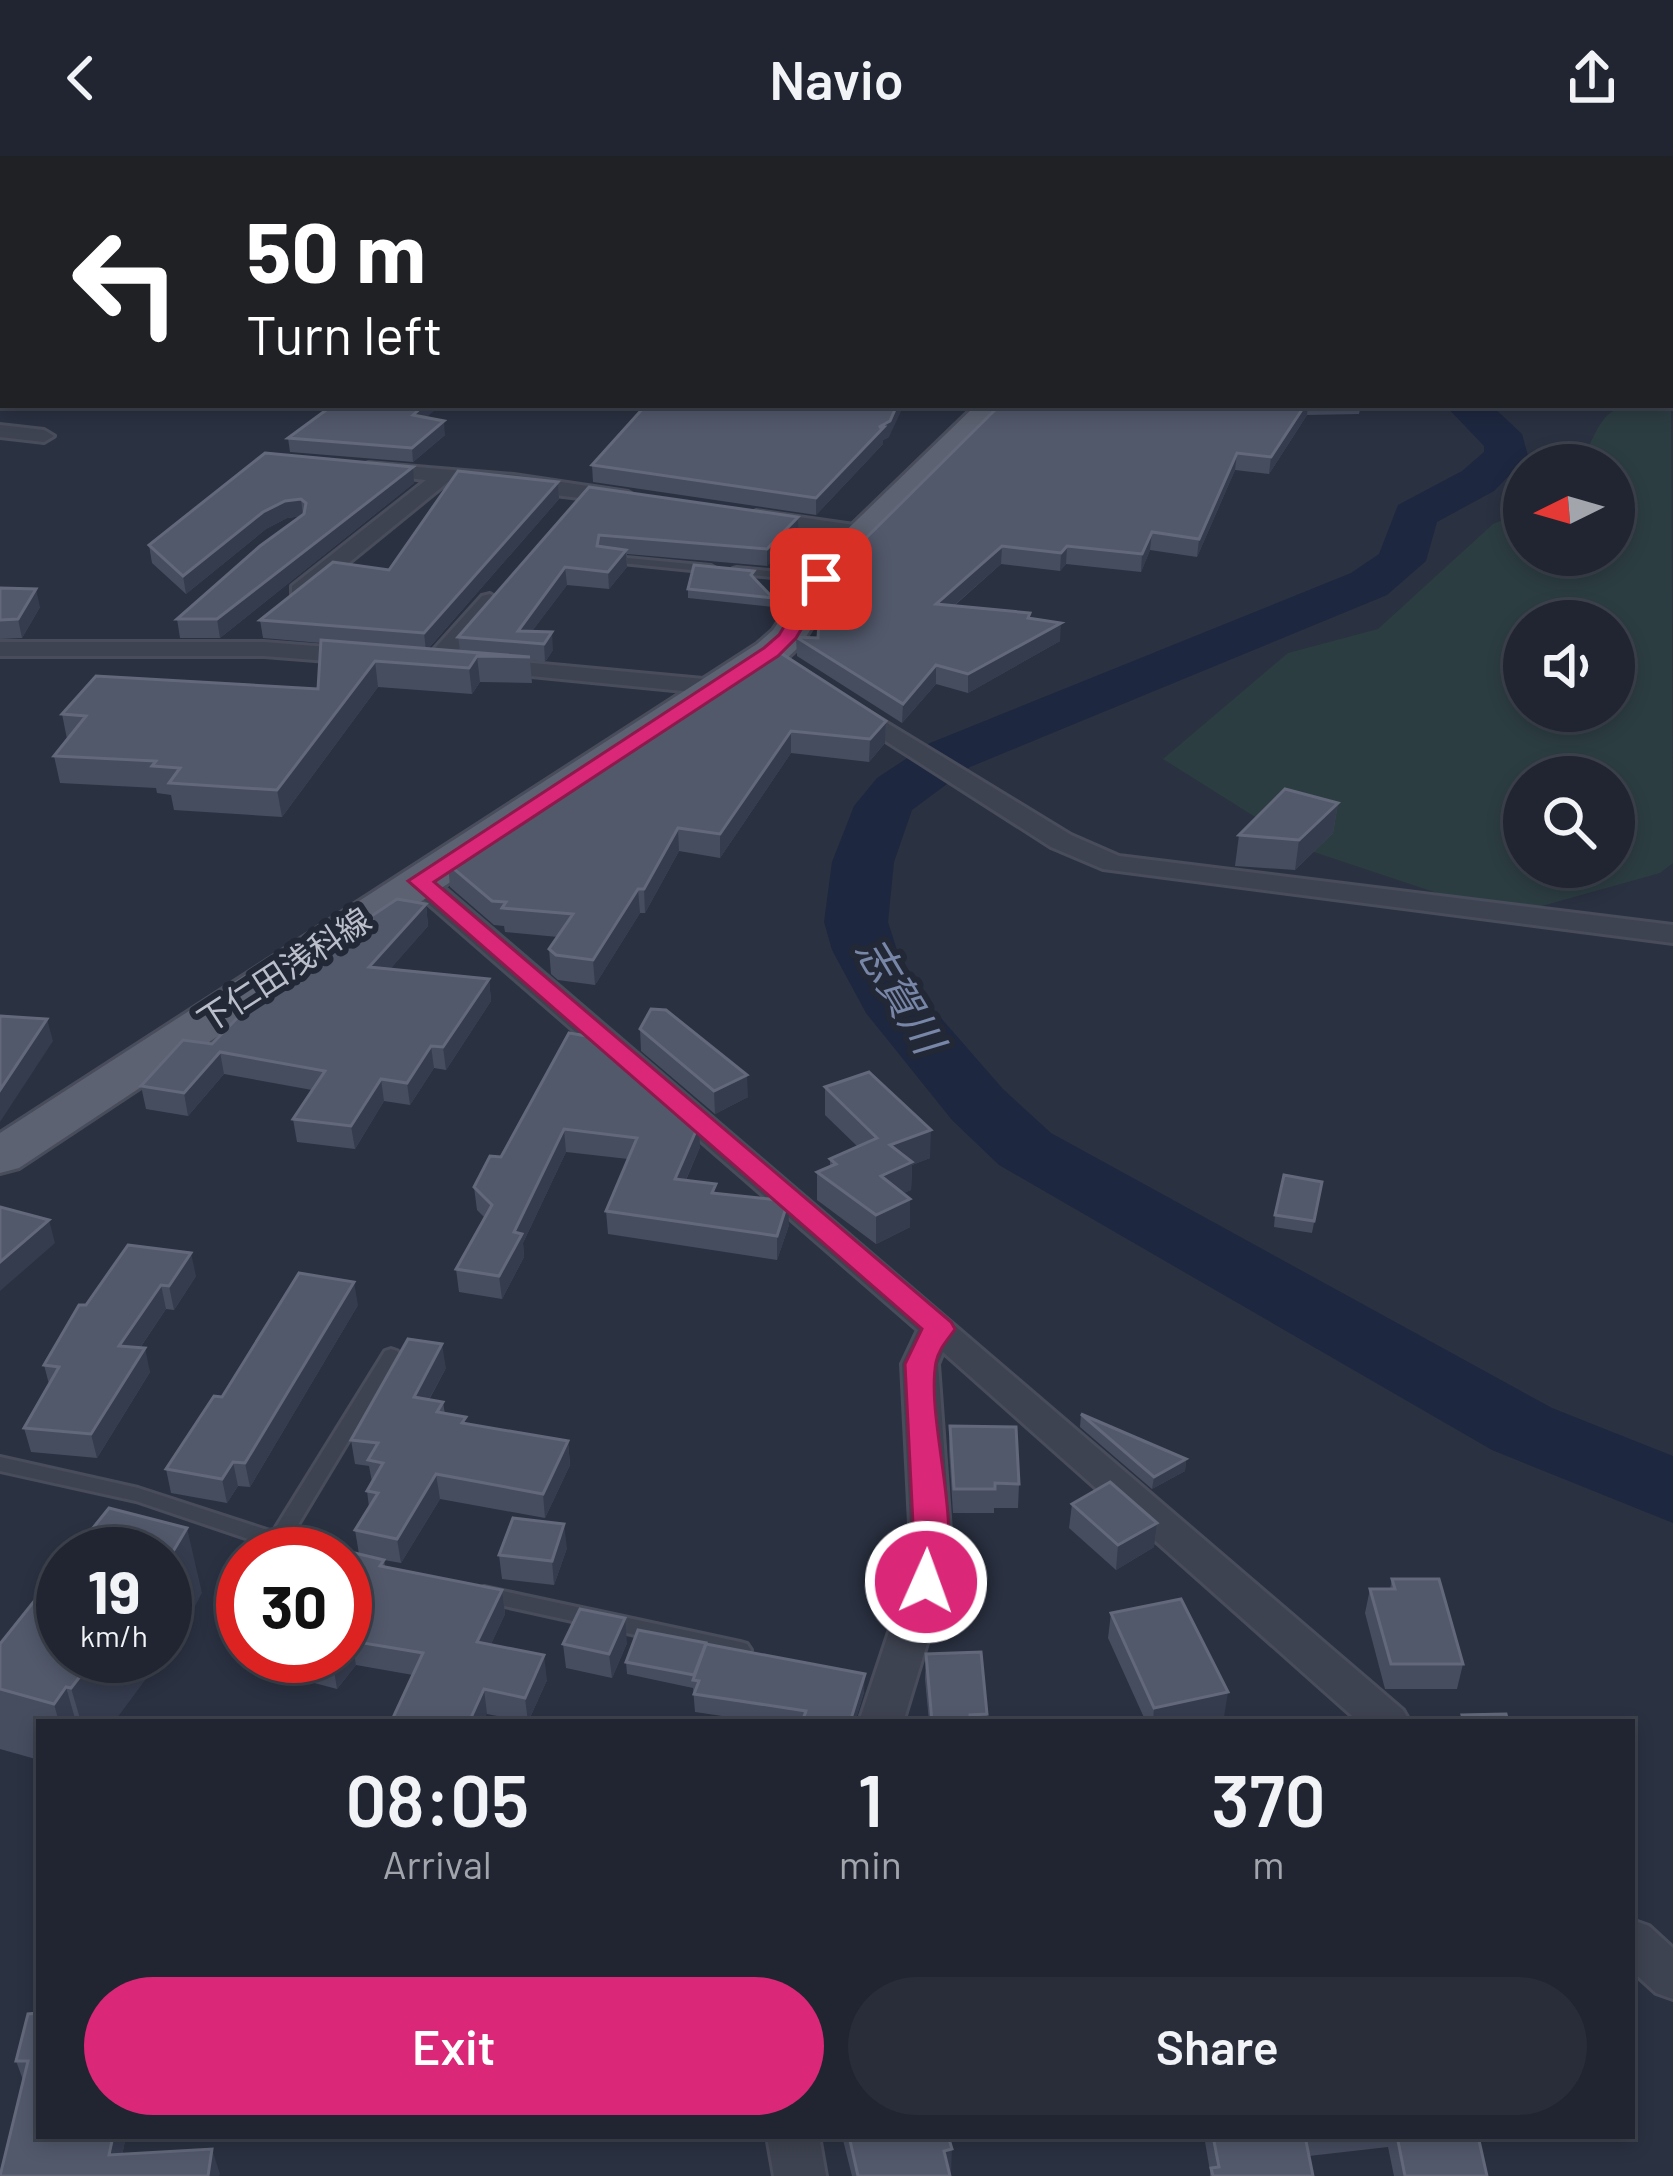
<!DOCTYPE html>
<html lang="en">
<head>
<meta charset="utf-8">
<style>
  body { margin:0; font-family:Barlow,"Noto Sans JP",sans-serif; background:#282d39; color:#f1f3f6; height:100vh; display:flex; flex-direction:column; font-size:45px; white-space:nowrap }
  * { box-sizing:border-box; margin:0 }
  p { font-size:39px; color:#a2a5ab }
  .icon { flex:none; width:66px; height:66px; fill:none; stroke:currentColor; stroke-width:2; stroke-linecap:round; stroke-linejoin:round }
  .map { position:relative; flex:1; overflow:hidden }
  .panel { position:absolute; left:36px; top:1563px; width:1599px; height:420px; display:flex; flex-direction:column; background:#202531; border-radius:0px; box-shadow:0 6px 18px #0003,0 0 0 3px #3d424d }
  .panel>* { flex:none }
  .top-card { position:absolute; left:0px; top:0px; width:1674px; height:252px; box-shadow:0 6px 18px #0003,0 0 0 3px #3d424d; background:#202124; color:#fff; overflow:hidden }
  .needle { width:78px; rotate:265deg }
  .tools { position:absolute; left:1503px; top:288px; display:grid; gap:24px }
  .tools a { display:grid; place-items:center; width:132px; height:132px; border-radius:50%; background:#202531; box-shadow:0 6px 18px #0003,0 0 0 3px #3d424d; font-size:60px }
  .speed { position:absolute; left:36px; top:1371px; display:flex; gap:24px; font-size:60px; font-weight:700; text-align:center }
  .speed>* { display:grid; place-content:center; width:156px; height:156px; border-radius:50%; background:#202531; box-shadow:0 6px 18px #0003,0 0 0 3px #3d424d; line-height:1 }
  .speed small { font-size:30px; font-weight:400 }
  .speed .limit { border:18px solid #d22; background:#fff; color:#111 }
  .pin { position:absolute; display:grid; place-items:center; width:102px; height:102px; color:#fff; margin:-51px; border-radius:24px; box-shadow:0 6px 18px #0006 }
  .me { position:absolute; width:132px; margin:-66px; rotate:2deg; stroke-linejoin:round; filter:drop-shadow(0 0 9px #0008) }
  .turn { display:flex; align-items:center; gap:42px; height:252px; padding:0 48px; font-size:54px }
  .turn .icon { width:156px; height:156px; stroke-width:2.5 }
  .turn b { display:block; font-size:84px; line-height:102px }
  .eta { display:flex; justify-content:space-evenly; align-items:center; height:204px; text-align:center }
  .eta b { font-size:72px; font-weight:600; line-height:84px }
  .primary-button { display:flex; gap:24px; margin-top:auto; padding:24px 48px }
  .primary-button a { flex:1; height:138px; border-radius:72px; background:#db2777; color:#fff; font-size:48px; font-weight:600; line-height:138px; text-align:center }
  .primary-button a+a { background:#282d39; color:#f1f3f6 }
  header { display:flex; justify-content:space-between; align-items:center; height:156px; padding:0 48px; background:#202531; font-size:54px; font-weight:600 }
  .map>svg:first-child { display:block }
  .green { fill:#2c3d42; fill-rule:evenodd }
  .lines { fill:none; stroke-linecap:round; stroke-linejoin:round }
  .river { fill:#1d273f; fill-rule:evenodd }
  .lane-casing { stroke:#484c5b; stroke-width:6 }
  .street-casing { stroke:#484c5b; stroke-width:6 }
  .primary-casing { stroke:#484c5b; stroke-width:6 }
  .lane { fill:#3e4351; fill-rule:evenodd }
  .street { fill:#3e4351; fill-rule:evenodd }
  .primary { fill:#5c6271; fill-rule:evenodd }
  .wall { fill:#464d5f }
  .shaded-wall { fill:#353c4e }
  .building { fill:#52596b; stroke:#63697a; stroke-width:3 }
  .route { fill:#db2777; stroke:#8e194d; stroke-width:3 }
  .labels { text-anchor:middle; stroke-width:12; stroke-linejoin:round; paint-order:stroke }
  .far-street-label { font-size:33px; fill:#bbbfcb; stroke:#232837 }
  .water-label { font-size:42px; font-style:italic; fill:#7886a7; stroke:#232837 }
</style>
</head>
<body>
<header><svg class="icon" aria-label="back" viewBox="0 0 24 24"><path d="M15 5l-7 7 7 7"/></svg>Navio<svg class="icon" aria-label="share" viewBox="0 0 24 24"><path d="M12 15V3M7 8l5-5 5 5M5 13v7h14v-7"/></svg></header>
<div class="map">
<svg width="1673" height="2020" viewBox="0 0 1673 2020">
  <rect width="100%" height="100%" fill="#2a3141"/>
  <g class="green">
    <path d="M57 0H783L54 3Z"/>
    <path d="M1671 225 1673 707 1660 717 1506 760 1308 694 1163 603 1288 497 1378 473 1493 368 1524 355V399H1614V309H1580C1609 249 1603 249 1671 249ZM1524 465H1614V555H1524ZM1524 621H1614V711H1524Z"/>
  </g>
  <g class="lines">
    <g class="river">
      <path d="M1247 0H1279L1281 3H1249Z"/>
      <path d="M1445 249H1491L1522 278 1528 300 1494 335 1437 366 1426 405 1387 439 970 611 912 654 894 706 888 766 897 794 927 846 1003 933 1051 977 1552 1252 1673 1300V1367L1492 1294 999 1009 952 964 866 857 832 794 824 766 832 706 854 650 877 622 930 587 1351 417 1379 398 1398 349 1462 315 1484 296V290Z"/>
    </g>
    <defs>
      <g id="lane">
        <path d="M606 400 711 410 716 413 711 416 602 405 601 403Z"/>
        <path d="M737 412 821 420 827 423 821 426 733 417V413Z"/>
        <path d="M391 1193 397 1195 400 1199 290 1382 323 1393 326 1398H293L136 1345 0 1315V1301L138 1332 273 1376 385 1195Z"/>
        <path d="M484 1431 740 1486 747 1488 751 1494 747 1500 740 1502 477 1444 474 1439 477 1434Z"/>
      </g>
      <g id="street">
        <path d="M0 269 44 274 54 280 44 286 0 281Z"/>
        <path d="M369 307 514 319 628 336 638 342 628 348 448 326 308 440H292V430L426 324 362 317V309Z"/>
        <path d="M756 355 861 370 872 376 861 382 749 365 746 361Z"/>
        <path d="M490 438 501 445 498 450 443 511H427V501L482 440Z"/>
        <path d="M0 486H264L366 494 378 501 366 508 264 500H0Z"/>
        <path d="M489 503 714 524 726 531 714 538 481 515V505Z"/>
        <path d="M851 545 1071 679 1119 700 1673 769V787L1103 713 1051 691 842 557V547Z"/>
        <path d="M419 717 429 719 1403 1554 1410 1566H1359L943 1196 938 1208 951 1388 946 1425 903 1566H859L906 1425 911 1388 902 1208 918 1174 409 731 405 725Z"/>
        <path d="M1632 1764 1649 1770 1673 1792V1843L1656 1837 1632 1815Z"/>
        <path d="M767 1980H819L826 2020H774Z"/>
      </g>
      <path id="primary" d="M976 249H1009L855 404 800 490 785 504 19 1012 0 1017V977L757 488 773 474 829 391Z"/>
    </defs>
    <use href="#lane" class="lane-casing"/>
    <use href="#street" class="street-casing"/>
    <use href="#primary" class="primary-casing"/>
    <use href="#lane" class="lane"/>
    <use href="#street" class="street"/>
    <use href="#primary" class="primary"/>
  </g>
  <g class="wall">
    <path d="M1000 249H1361L1359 258 1307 259 1269 318 1235 314 1197 401 1150 394 1141 416 1066 408 1060 415 1001 408 954 450 1030 462 1060 485 968 537 936 528 902 567 797 500 796 481 818 482Z"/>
    <path d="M426 262 445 279 413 306 290 296 288 282Z"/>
    <path d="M889 281 883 284V288L816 359 593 326 592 309Z"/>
    <path d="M265 297 414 327 220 482H180L177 463 303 360 287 362 266 373 186 438 152 407 149 389Z"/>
    <path d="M558 326 559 343 428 493 460 495 458 481 589 331 798 361 799 377 767 410 627 398V411L609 433 567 429 532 475 553 494 545 506 530 504 532 527 480 526 472 538 378 531 282 661 174 654 171 639 157 637 156 632 60 627 54 600 67 583 62 558 318 533 321 487 263 482 260 464 389 414Z"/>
    <path d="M754 423 773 442V451L688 442V433Z"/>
    <path d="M0 432 40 451 22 482 0 483Z"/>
    <path d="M886 565 885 587 869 606 791 597 720 702 679 695 645 757H640L595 829 558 824 551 818 549 793 558 781 505 776 504 770 494 769 450 731 448 708 633 592Z"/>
    <path d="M1338 647 1333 677 1295 714 1235 710 1239 679Z"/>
    <path d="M426 748 428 770 390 813 489 823 491 845 446 914 434 912 410 949 384 945 355 993 297 986 293 963 312 934 224 918 188 960 146 953 141 930 212 888 310 810Z"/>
    <path d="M640 873 748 941 715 958 641 895Z"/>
    <path d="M569 877 700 991 686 1024 789 1069 777 1104 608 1078 606 1055 628 1003 566 996 523 1087 524 1101 502 1143 459 1136 456 1113 485 1062 477 1054 474 1031 501 1001Z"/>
    <path d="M825 931 930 1002 912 1009 911 1034 903 1037 910 1071 876 1088 817 1044V1016L830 1010V1003L858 991 825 959Z"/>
    <path d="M1322 1026 1312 1077 1274 1071 1275 1059Z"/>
    <path d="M196 1120 174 1154 166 1153 140 1192 150 1216 97 1302 31 1296 24 1272 49 1228 44 1209 86 1149Z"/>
    <path d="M358 1149 250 1331 238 1330 227 1347 171 1337 166 1313 222 1241Z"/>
    <path d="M446 1212 429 1244 443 1246 445 1258 466 1268 568 1285 570 1309 545 1362 440 1343 401 1407 384 1404 385 1411 502 1434 505 1458 491 1488 547 1524 528 1566 487 1558 413 1519 356 1509 337 1533 303 1524 299 1504 288 1501 345 1500 359 1398 355 1374 369 1351 367 1335 372 1326 369 1310 355 1308 351 1284Z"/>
    <path d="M1081 1258 1186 1303 1185 1315 1152 1333 1080 1271Z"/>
    <path d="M950 1270 1019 1328 1018 1352H994V1357H953L949 1294Z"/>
    <path d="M1072 1348 1157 1367 1154 1391 1116 1414 1069 1372Z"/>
    <path d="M567 1392 554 1429 502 1423 499 1399Z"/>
    <path d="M63 1409 114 1566H39V1604L0 1593V1488Z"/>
    <path d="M1392 1423 1463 1508 1457 1533H1385L1365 1457 1370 1433H1390Z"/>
    <path d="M1111 1457 1224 1561 1201 1566H1146L1108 1482Z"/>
    <path d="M627 1487 612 1522 566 1512 563 1488Z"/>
    <path d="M926 1498 987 1558V1566H929L925 1523Z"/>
    <path d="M626 1506 864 1536 855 1566H763L695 1556 693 1532 627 1518Z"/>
    <path d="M39 1857V1980H126L122 1999 220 2018 0 2020 23 1924 16 1905Z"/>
    <path d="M842 1980H948L951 2017 950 2020H852Z"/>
    <path d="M1204 1980H1478L1487 2020H1394L1388 1991 1309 2000 1313 2020H1210V2015Z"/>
  </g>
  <g class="shaded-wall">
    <path d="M424 249H441L414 272 413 259Z"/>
    <path d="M897 249H904L889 281 883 284V288L816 359V342Z"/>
    <path d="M1305 249H1308L1307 259 1269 318 1271 301Z"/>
    <path d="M444 265 445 279 413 306 412 292Z"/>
    <path d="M1237 297 1235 314 1197 401 1199 383Z"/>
    <path d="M413 311 414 327 220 482 217 463Z"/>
    <path d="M558 326 559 343 426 495 424 477Z"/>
    <path d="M301 343 303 360 287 362 266 373 186 438 183 420 263 356 285 345Z"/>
    <path d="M798 361 799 377 767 410V393Z"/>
    <path d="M1152 376 1150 394 1141 416 1142 398Z"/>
    <path d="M1002 390 1001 408 935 466 936 448Z"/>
    <path d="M1067 390 1066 408 1060 415 1061 397Z"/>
    <path d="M626 394 627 411 609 433 608 416Z"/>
    <path d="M565 411 567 429 524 486 518 475Z"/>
    <path d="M36 433 40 451 22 482 18 463Z"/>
    <path d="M1061 467 1060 485 968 537V518Z"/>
    <path d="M552 476 553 494 545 506 544 488Z"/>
    <path d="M477 500 480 526 472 538 469 512Z"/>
    <path d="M375 505 378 531 282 661 277 634Z"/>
    <path d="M936 509V528L902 567 903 548Z"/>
    <path d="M886 565 885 587 869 606 870 583Z"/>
    <path d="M791 575V597L720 702V678Z"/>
    <path d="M1338 647 1333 677 1295 714 1299 684Z"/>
    <path d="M678 672 679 695 645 757 644 733Z"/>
    <path d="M638 733 640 757 595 829 593 804Z"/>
    <path d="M426 748 428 770 373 833 369 811Z"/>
    <path d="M489 823 491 845 446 914 443 891Z"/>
    <path d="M47 863 53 885 0 966V934Z"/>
    <path d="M431 890 434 912 410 949 407 927Z"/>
    <path d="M220 896 224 918 188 960 184 937Z"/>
    <path d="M747 919 748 941 715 958 714 935Z"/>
    <path d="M381 923 384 945 355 993 351 970Z"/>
    <path d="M699 968 700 991 676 1046 675 1023Z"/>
    <path d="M564 973 566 996 523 1087 524 1101 502 1143 499 1120 514 1076Z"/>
    <path d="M931 974 930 1002 912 1009 911 1034 881 1048V1020L890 989Z"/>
    <path d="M910 1043V1071L876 1088V1059Z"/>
    <path d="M788 1045 789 1069 777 1104V1080Z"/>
    <path d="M49 1064 55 1087 0 1135V1106Z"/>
    <path d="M191 1097 196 1120 174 1154 169 1130Z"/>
    <path d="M354 1126 358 1149 250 1331 245 1307Z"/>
    <path d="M161 1129 166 1153 125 1214 119 1190Z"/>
    <path d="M442 1188 446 1212 417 1265 414 1241Z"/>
    <path d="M145 1192 150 1216 97 1302 91 1278Z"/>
    <path d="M568 1285 570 1309 545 1362 543 1338Z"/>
    <path d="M1186 1303 1185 1315 1152 1333 1154 1321Z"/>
    <path d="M233 1306 238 1330 227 1347 222 1323Z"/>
    <path d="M436 1318 440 1343 401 1407 397 1383Z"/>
    <path d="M1157 1367 1154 1391 1116 1414 1118 1389Z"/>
    <path d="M564 1368 567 1392 554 1429 552 1405Z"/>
    <path d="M187 1372 202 1437 182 1474 165 1497V1409Z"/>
    <path d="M502 1434 505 1458 481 1510 477 1486Z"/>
    <path d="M625 1462 627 1487 612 1522 609 1498Z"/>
    <path d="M352 1485 356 1509 337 1533 333 1508 339 1500H345V1493Z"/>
    <path d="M544 1499 547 1524 528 1566 525 1542Z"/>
    <path d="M96 1500H163L114 1566H81L71 1532Z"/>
    <path d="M865 1518 864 1536 855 1566H850Z"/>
    <path d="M66 1531 76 1566H59L54 1548Z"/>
    <path d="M484 1533 487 1558 483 1566H469Z"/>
    <path d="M1228 1536 1224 1561 1201 1566H1153L1154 1552Z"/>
    <path d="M113 1980H126L118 2020 109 1999Z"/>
    <path d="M212 1993 220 2018 219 2020H208Z"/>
    <path d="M952 1993 951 2017 942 2020 944 1995Z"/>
  </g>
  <g class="building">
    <path d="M806 0H1229V3H804Z"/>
    <path d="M333 249H424L413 259 444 265 412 292 288 282Z"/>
    <path d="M646 249H897L890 265 879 271H884L816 342 592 309Z"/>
    <path d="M1000 249H1305L1271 301 1237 297 1199 383 1152 376 1142 398 1067 390 1061 397 1002 390 936 448 1030 457 1028 462 1061 467 968 518 936 509 903 548 796 481 818 482 820 448 859 389Z"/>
    <path d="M265 297 413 311 217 463H177L260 390 304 358 306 347 301 343 285 345 263 356 183 420 149 389Z"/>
    <path d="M458 315 558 326 424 477 260 464 333 406 389 414Z"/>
    <path d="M589 331 798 361 767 393 599 379 597 390 626 394 608 416 565 411 518 475 552 476 544 488 458 481Z"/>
    <path d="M694 409 754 415 751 419 773 442 688 433Z"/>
    <path d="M0 432 36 433 18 463 0 464Z"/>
    <path d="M321 484 530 501 477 500 469 512 375 505 277 634 169 627 180 612 152 610 156 605 54 600 86 560 62 558 96 520 318 533Z"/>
    <path d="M776 494 886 565 870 583 791 575 720 678 678 672 644 733H638L593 804 556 799 549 793 573 758 502 752 506 746 492 745 448 708 628 590 633 592Z"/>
    <path d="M1285 633 1338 647 1299 684 1239 679Z"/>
    <path d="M397 743 426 748 369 811 489 823 443 891 431 890 407 927 381 923 351 970 293 963 325 915 220 896 184 937 141 930 183 884 212 888 276 822 299 808 310 810 333 786Z"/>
    <path d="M651 853 666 854 747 919 714 935 640 873Z"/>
    <path d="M0 860 47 863 0 934Z"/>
    <path d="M569 877 599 882 699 968 675 1023 716 1028 712 1037 788 1045 777 1080 606 1055 637 982 564 973 514 1076 522 1078 499 1120 456 1113 492 1049 474 1031 490 1000 501 1001Z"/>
    <path d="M869 916 931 974 890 989 912 1006 881 1020 910 1043 876 1059 817 1016 836 1008 830 1003 877 982 825 931Z"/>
    <path d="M1284 1019 1322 1026 1314 1065 1275 1059Z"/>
    <path d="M0 1051 49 1064 0 1106Z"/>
    <path d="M128 1089 191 1097 169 1130 161 1129 119 1190 145 1192 91 1278 24 1272 59 1211 44 1209 79 1149H86Z"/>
    <path d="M299 1117 354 1126 245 1307 233 1306 222 1323 166 1313 214 1240 222 1241Z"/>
    <path d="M408 1183 442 1188 414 1241 443 1246 437 1256 466 1261 462 1267 568 1285 543 1338 436 1318 397 1383 355 1374 378 1337 367 1335 383 1307 368 1304 378 1287 351 1284Z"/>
    <path d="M1081 1258 1186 1303 1154 1321Z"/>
    <path d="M950 1270 1016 1271 1019 1328 995 1327V1333H954Z"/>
    <path d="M1110 1326 1157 1367 1118 1389 1072 1348Z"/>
    <path d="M109 1352 187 1372 165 1409V1398H72Z"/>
    <path d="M513 1362 564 1368 552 1405 499 1399Z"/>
    <path d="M342 1394 384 1404 380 1410 502 1434 477 1486 544 1499 525 1542 484 1533 469 1566H391L423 1497 352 1485 345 1493V1398H339Z"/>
    <path d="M63 1409V1500H96L71 1532 66 1531 54 1548 0 1533V1488Z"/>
    <path d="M1392 1423H1439L1463 1508H1391L1370 1433H1395Z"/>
    <path d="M1181 1443 1228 1536 1154 1552 1111 1457Z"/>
    <path d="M580 1453 625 1462 609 1498 563 1488Z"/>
    <path d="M638 1474 706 1487 694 1519 626 1506Z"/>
    <path d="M706 1488 865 1518 850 1566H802L806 1555 694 1538 699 1525 693 1524Z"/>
    <path d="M981 1496 987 1558 970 1559V1566H932L926 1498Z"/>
    <path d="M301 1500H339L333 1508Z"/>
    <path d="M1506 1558 1508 1566H1464L1462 1559Z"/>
    <path d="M39 1857V1980H113L109 1999 212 1993 208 2020H0L28 1905H16L28 1858Z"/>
    <path d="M849 1980H948L952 1993 944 1995 950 2020H858Z"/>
    <path d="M1213 1980H1305L1313 2020H1213L1211 2012 1219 2011Z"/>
    <path d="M1397 1980H1478L1487 2020H1405Z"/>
  </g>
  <path class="route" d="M815 419 831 423 796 482 778 500 434 726 951 1166 955 1173C948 1184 939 1192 936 1206 925 1267 968 1380 938 1434L926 1438 914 1434 909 1426 914 1388 905 1208 922 1173 408 725 764 492 779 479Z"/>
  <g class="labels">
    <g class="far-street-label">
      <text transform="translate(284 814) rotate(-33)" y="12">下仁田浅科線</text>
    </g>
    <g class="water-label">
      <text transform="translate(900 839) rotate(59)" y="15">志賀川</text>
    </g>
  </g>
</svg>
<div class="tools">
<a><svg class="needle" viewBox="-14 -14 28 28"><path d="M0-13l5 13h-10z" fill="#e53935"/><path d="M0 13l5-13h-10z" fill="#a2a5ab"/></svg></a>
<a><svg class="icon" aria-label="sound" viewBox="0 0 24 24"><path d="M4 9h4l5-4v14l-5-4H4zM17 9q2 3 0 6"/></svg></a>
<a><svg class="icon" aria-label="search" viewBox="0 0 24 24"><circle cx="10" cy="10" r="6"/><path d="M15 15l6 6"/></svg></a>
</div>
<div class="speed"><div>19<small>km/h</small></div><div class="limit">30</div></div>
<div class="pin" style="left:821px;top:423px;background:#d93025"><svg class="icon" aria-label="arrive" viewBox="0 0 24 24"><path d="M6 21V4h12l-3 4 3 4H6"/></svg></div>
<svg class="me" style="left:926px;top:1426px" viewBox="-20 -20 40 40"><circle r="17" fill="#db2777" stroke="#fff" stroke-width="3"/><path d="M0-11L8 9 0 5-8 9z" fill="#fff"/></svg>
<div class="top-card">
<div class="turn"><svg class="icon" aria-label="left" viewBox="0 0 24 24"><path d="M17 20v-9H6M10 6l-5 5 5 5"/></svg><div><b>50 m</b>Turn left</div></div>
</div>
<section class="panel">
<div class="eta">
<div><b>08:05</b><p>Arrival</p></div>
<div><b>1</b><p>min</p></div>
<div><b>370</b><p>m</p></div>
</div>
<div class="primary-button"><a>Exit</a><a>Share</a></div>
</section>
</div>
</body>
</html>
